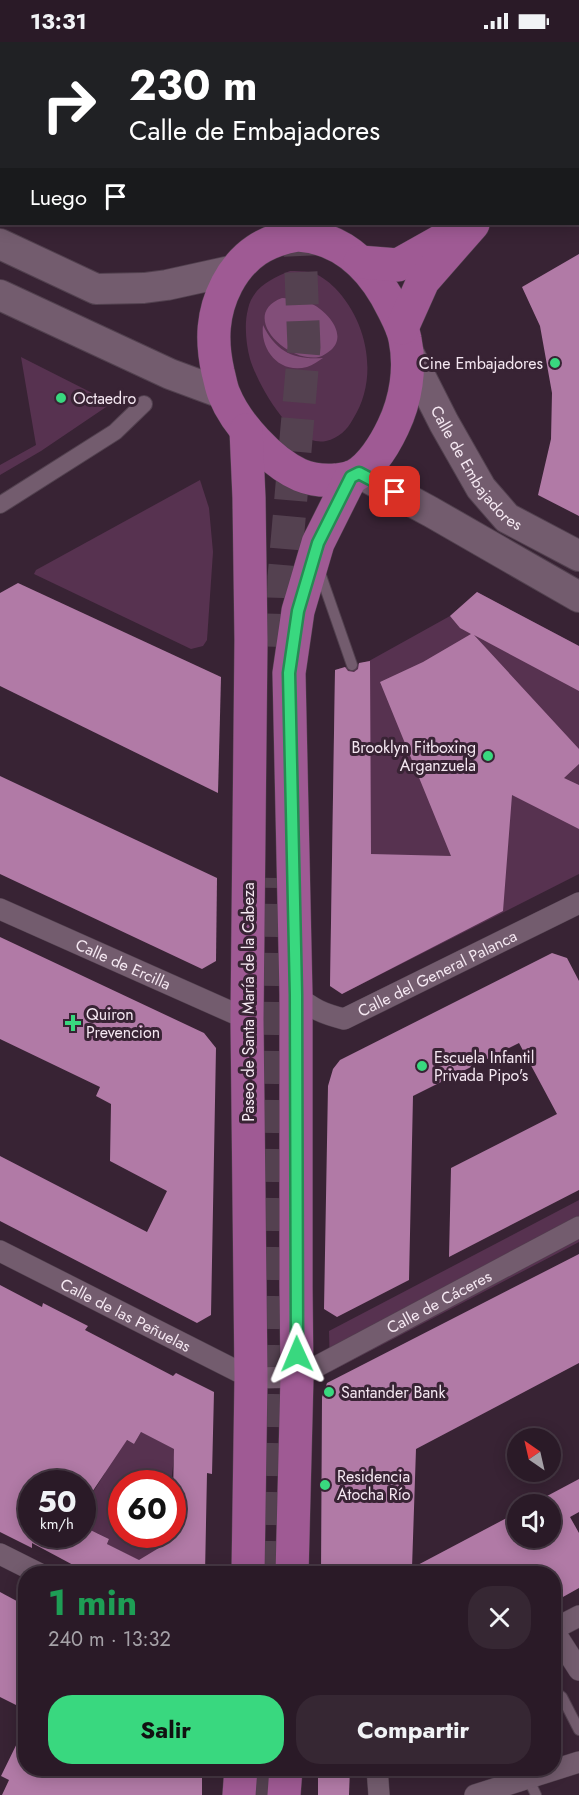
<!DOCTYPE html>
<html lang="es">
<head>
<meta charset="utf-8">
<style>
  body { margin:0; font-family:Jost,sans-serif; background:#362733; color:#f1f3f6; height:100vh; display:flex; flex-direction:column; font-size:22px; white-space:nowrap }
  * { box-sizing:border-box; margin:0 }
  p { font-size:20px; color:#a5a1a7 }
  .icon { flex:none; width:33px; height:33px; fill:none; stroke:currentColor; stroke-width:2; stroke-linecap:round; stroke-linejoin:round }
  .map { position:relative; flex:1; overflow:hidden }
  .sheet { position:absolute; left:18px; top:1524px; width:543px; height:210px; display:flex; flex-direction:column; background:#2a1a27; border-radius:24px; box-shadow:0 3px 15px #0003,0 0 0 2px #463844 }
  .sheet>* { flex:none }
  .banner { position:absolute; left:0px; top:0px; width:579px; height:183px; box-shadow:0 3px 15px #0003,0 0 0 2px #463844; background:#202124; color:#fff; overflow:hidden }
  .needle { width:39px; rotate:326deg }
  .fabs { position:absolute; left:507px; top:1386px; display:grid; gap:12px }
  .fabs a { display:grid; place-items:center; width:54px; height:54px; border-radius:50%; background:#2a1a27; box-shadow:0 3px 15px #0003,0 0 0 2px #463844; font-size:30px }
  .speed { position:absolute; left:18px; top:1428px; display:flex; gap:12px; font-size:30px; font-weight:700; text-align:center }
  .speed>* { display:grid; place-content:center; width:78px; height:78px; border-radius:50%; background:#2a1a27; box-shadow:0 3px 15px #0003,0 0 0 2px #463844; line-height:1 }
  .speed small { font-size:15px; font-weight:400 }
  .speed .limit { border:9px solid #d22; background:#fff; color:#111 }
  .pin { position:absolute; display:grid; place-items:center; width:51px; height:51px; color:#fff; margin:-26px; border-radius:12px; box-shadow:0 3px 9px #0006 }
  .me { position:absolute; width:66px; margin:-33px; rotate:359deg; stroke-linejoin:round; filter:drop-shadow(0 0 4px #0008) }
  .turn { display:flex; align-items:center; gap:21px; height:126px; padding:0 30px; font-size:27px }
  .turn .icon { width:78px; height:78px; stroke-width:2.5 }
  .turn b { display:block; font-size:42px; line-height:51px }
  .then { display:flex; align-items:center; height:57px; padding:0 30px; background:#0003; gap:12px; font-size:22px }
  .round { display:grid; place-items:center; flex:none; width:63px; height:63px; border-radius:24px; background:#362733 }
  .summary { display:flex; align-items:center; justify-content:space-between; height:102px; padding:0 30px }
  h1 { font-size:36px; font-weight:700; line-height:45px; color:#1e9e55 }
  .primary-button { display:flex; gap:12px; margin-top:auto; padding:12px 30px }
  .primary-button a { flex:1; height:69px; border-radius:24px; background:#39d87f; color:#111; font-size:24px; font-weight:700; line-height:69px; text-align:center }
  .primary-button a+a { background:#362733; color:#f1f3f6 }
  .status { display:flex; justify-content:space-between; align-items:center; height:42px; padding:0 30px; background:#2a1a27; direction:ltr }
  .status svg { height:16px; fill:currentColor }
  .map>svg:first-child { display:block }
  .green { fill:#573250 }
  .water { fill:#824e79 }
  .building { fill:#b17aa6; fill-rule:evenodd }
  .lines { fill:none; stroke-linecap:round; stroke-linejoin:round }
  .primary-tunnel { stroke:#544150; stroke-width:33; stroke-dasharray:33 16; stroke-linecap:butt }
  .service-casing { stroke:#52414f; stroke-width:12 }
  .pedestrian-casing { stroke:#52414f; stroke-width:18 }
  .minor-casing { stroke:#52414f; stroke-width:22 }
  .secondary-casing { stroke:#52414f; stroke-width:32 }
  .primary-casing { stroke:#52414f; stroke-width:34 }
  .service { stroke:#735c6e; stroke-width:10 }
  .pedestrian { stroke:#735c6e; stroke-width:16 }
  .minor { stroke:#735c6e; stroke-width:21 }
  .secondary { stroke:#735c6e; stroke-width:30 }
  .primary { stroke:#9f5a94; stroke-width:33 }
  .route-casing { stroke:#258c53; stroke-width:15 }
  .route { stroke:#39d87f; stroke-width:10 }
  .poi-dot { fill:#39d87f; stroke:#382334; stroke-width:2 }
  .labels { text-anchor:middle; stroke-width:6; stroke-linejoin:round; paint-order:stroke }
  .poi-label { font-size:16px; fill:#f5e8f2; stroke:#382334; text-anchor:start }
  .street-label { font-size:16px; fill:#f5e8f2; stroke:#382334 }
</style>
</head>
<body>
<div class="status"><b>13:31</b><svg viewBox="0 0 49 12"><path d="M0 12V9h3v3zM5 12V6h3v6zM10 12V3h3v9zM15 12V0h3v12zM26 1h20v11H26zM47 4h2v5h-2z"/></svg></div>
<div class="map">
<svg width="579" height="1753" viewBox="0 0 579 1753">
  <rect width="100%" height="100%" fill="#382334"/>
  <g class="green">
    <path d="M290 229C296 229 303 229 309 230 319 232 328 239 335 246 368 280 379 336 353 377 347 388 339 396 326 399 292 406 258 343 250 317 246 302 244 282 248 267 252 246 272 236 290 229Z"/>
    <path d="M21 315 112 361 41 409 0 433V423L36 403Z"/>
    <path d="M200 438 209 466 213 510 207 598 203 604 191 607 34 532 36 528Z"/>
    <path d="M477 550 579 604V832L342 952 330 944 335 628 369 619 450 574Z"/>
    <path d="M579 1158V1200L330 1330 329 1289Z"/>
    <path d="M0 1332 134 1402 141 1390 175 1407 171 1441 122 1442V1492L166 1493 165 1503 142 1520 107 1502 109 1497 97 1491 83 1489V1466L105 1431 0 1374Z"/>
  </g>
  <g class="water">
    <path d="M282 256C291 257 302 257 310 261 325 267 349 292 331 308 327 311 323 314 319 315 285 321 239 272 282 256Z"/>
    <path d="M263 283C276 310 294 318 323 316 318 319 313 323 307 325 279 332 260 308 263 283Z"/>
  </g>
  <g class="building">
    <path d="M579 212V474L538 453 551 397 552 351 540 284 522 245Z"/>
    <path d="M18 541 221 635 218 751 0 644V551Z"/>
    <path d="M477 550 579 604V649L474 593 579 707V722L564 736 579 743V787L512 753 503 869 342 952 330 944 335 628 345 625 348 629 354 630 358 627 359 621 370 619 371 812 451 814 380 640 423 620 471 592 460 586 450 574Z"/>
    <path d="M0 734 217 836 216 919 202 927 0 832Z"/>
    <path d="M0 895 204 991 216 1006 211 1273 197 1281 0 1179V1114L147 1190 167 1149 110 1119 111 1062 96 1054 100 1045 0 997Z"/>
    <path d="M552 911 567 916 579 939V1148L449 1215 451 1126 557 1072 519 1001 413 1054 409 1238 337 1275 324 1267 328 1044 333 1027 340 1018Z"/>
    <path d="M579 1212V1321L416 1407 412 1526 518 1470V1496H550V1462H532L579 1437V1470L570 1475 579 1491V1546L554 1560V1532H321L322 1355 327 1341Z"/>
    <path d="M0 1243 42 1265 43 1261 88 1284 85 1288 173 1334 176 1331 214 1350 212 1432 207 1431 205 1532H90L32 1501V1506L0 1490ZM141 1390 174 1407 172 1498 139 1518 107 1502 109 1497 82 1484V1492H32V1442H82V1465L127 1398 134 1402Z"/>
    <path d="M0 1550 26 1564V1668L0 1655Z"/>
    <path d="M26 1683V1726H202V1753H2L9 1738 1 1734Z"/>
    <path d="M318 1726H350L349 1753H318Z"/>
  </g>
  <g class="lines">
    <g class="primary-tunnel">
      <path d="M282 605 284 535 304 305 299 182"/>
      <path d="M269 1532 279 836"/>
      <path d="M257 1753 259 1726"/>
    </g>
    <defs>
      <g id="service">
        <path d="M319 528 352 623"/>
        <path d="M554 1649 562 1655 579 1688"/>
        <path d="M528 1736 536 1753"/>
      </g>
      <path id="pedestrian" d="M0 463 115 390 144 362"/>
      <g id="minor">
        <path id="s1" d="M0 867 247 977"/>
        <path id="s2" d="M296 953C312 967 324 972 344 977L579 861"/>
        <path id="s3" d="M0 1209 251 1336 297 1335 579 1185"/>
        <path d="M0 1512 40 1532"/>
        <path d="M554 1587 579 1574"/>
        <path d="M554 1589 579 1628"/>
        <path d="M377 1726 379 1753"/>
        <path d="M475 1753 579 1720"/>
      </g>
      <g id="secondary">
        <path d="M0 202 96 247 144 246 167 243 235 228"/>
        <path d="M0 253 170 332 224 352"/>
        <path id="s4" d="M406 306 444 381 481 446 507 476 579 514"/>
        <path d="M359 431 431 470 579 555"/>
      </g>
      <g id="primary">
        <path d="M301 2V0"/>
        <path d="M578 119H579"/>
        <path d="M298 193C345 196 374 228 393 267 398 277 403 286 405 297 411 326 406 358 393 385 385 402 371 425 354 434 349 437 342 437 336 438 324 439 312 438 300 433 271 420 236 382 224 352 221 345 220 337 218 330 211 299 212 271 227 242 243 212 266 198 298 193Z"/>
        <path d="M360 220 398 223 455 191"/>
        <path d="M402 286 423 239 473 182"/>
        <path d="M246 388 249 456 251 598 247 977 251 1336 248 1532"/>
        <path d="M292 1532 297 1335 296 1245V953L289 631 298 569 318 501 351 435"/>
        <path d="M239 1753 241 1726"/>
        <path d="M284 1753 286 1726"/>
      </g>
    </defs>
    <use href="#service" class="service-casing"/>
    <use href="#pedestrian" class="pedestrian-casing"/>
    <use href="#minor" class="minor-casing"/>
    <use href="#secondary" class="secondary-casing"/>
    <use href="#primary" class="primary-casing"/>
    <use href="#service" class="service"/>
    <use href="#pedestrian" class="pedestrian"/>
    <use href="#minor" class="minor"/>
    <use href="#secondary" class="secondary"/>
    <use href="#primary" class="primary"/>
  </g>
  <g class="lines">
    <defs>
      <path id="route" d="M297 1312 296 953 289 631 298 569 318 501 351 435 359 431 395 450"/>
    </defs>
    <use href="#route" class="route-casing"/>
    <use href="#route" class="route"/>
  </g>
  <g class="poi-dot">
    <circle cx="555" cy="321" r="6"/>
    <circle cx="61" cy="356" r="6"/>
    <circle cx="488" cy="714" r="6"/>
    <path d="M70 972h6v6h6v6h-6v6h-6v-6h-6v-6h6z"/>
    <circle cx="422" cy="1024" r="6"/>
    <circle cx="329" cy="1350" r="6"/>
    <circle cx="325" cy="1443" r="6"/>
  </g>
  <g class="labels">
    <g class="poi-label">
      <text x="543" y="327" text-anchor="end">Cine Embajadores</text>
      <text x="73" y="362">Octaedro</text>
      <text x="476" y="711" text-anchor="end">Brooklyn Fitboxing<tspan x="476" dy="18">Arganzuela</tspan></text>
      <text x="86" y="978">Quiron<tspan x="86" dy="18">Prevencion</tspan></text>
      <text x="434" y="1021">Escuela Infantil<tspan x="434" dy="18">Privada Pipo's</tspan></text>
      <text x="341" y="1356">Santander Bank</text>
      <text x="337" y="1440">Residencia<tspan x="337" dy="18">Atocha Río</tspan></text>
    </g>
    <g class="street-label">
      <text dy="6" stroke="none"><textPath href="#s4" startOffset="140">Calle de Embajadores</textPath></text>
      <text dy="6" stroke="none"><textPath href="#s1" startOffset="135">Calle de Ercilla</textPath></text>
      <text dy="6" stroke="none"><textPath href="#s2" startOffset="158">Calle del General Palanca</textPath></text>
      <text transform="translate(248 960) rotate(-90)" y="6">Paseo de Santa María de la Cabeza</text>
      <text dy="6" stroke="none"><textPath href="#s3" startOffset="488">Calle de Cáceres</textPath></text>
      <text dy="6" stroke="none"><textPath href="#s3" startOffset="141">Calle de las Peñuelas</textPath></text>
    </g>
  </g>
</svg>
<div class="fabs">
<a><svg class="needle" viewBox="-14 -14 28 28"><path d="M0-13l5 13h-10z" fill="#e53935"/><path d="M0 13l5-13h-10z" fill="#a5a1a7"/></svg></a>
<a><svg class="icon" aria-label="sound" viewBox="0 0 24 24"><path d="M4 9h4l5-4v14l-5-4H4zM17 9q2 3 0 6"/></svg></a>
</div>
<div class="speed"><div>50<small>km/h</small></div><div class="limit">60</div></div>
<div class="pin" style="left:395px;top:450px;background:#d93025"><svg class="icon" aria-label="arrive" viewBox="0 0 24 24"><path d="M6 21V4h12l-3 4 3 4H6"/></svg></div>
<svg class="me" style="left:297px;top:1312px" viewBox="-20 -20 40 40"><path d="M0-17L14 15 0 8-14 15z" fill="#39d87f" stroke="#fff" stroke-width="4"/></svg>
<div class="banner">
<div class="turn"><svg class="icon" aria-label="right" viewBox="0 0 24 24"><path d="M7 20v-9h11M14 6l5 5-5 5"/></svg><div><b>230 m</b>Calle de Embajadores</div></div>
<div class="then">Luego<svg class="icon" aria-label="arrive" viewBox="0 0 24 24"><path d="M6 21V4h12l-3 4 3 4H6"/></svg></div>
</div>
<section class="sheet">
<div class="summary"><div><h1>1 min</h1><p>240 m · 13:32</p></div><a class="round"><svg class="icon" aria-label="close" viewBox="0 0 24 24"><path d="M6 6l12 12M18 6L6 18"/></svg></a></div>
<div class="primary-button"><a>Salir</a><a>Compartir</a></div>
</section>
</div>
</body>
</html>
